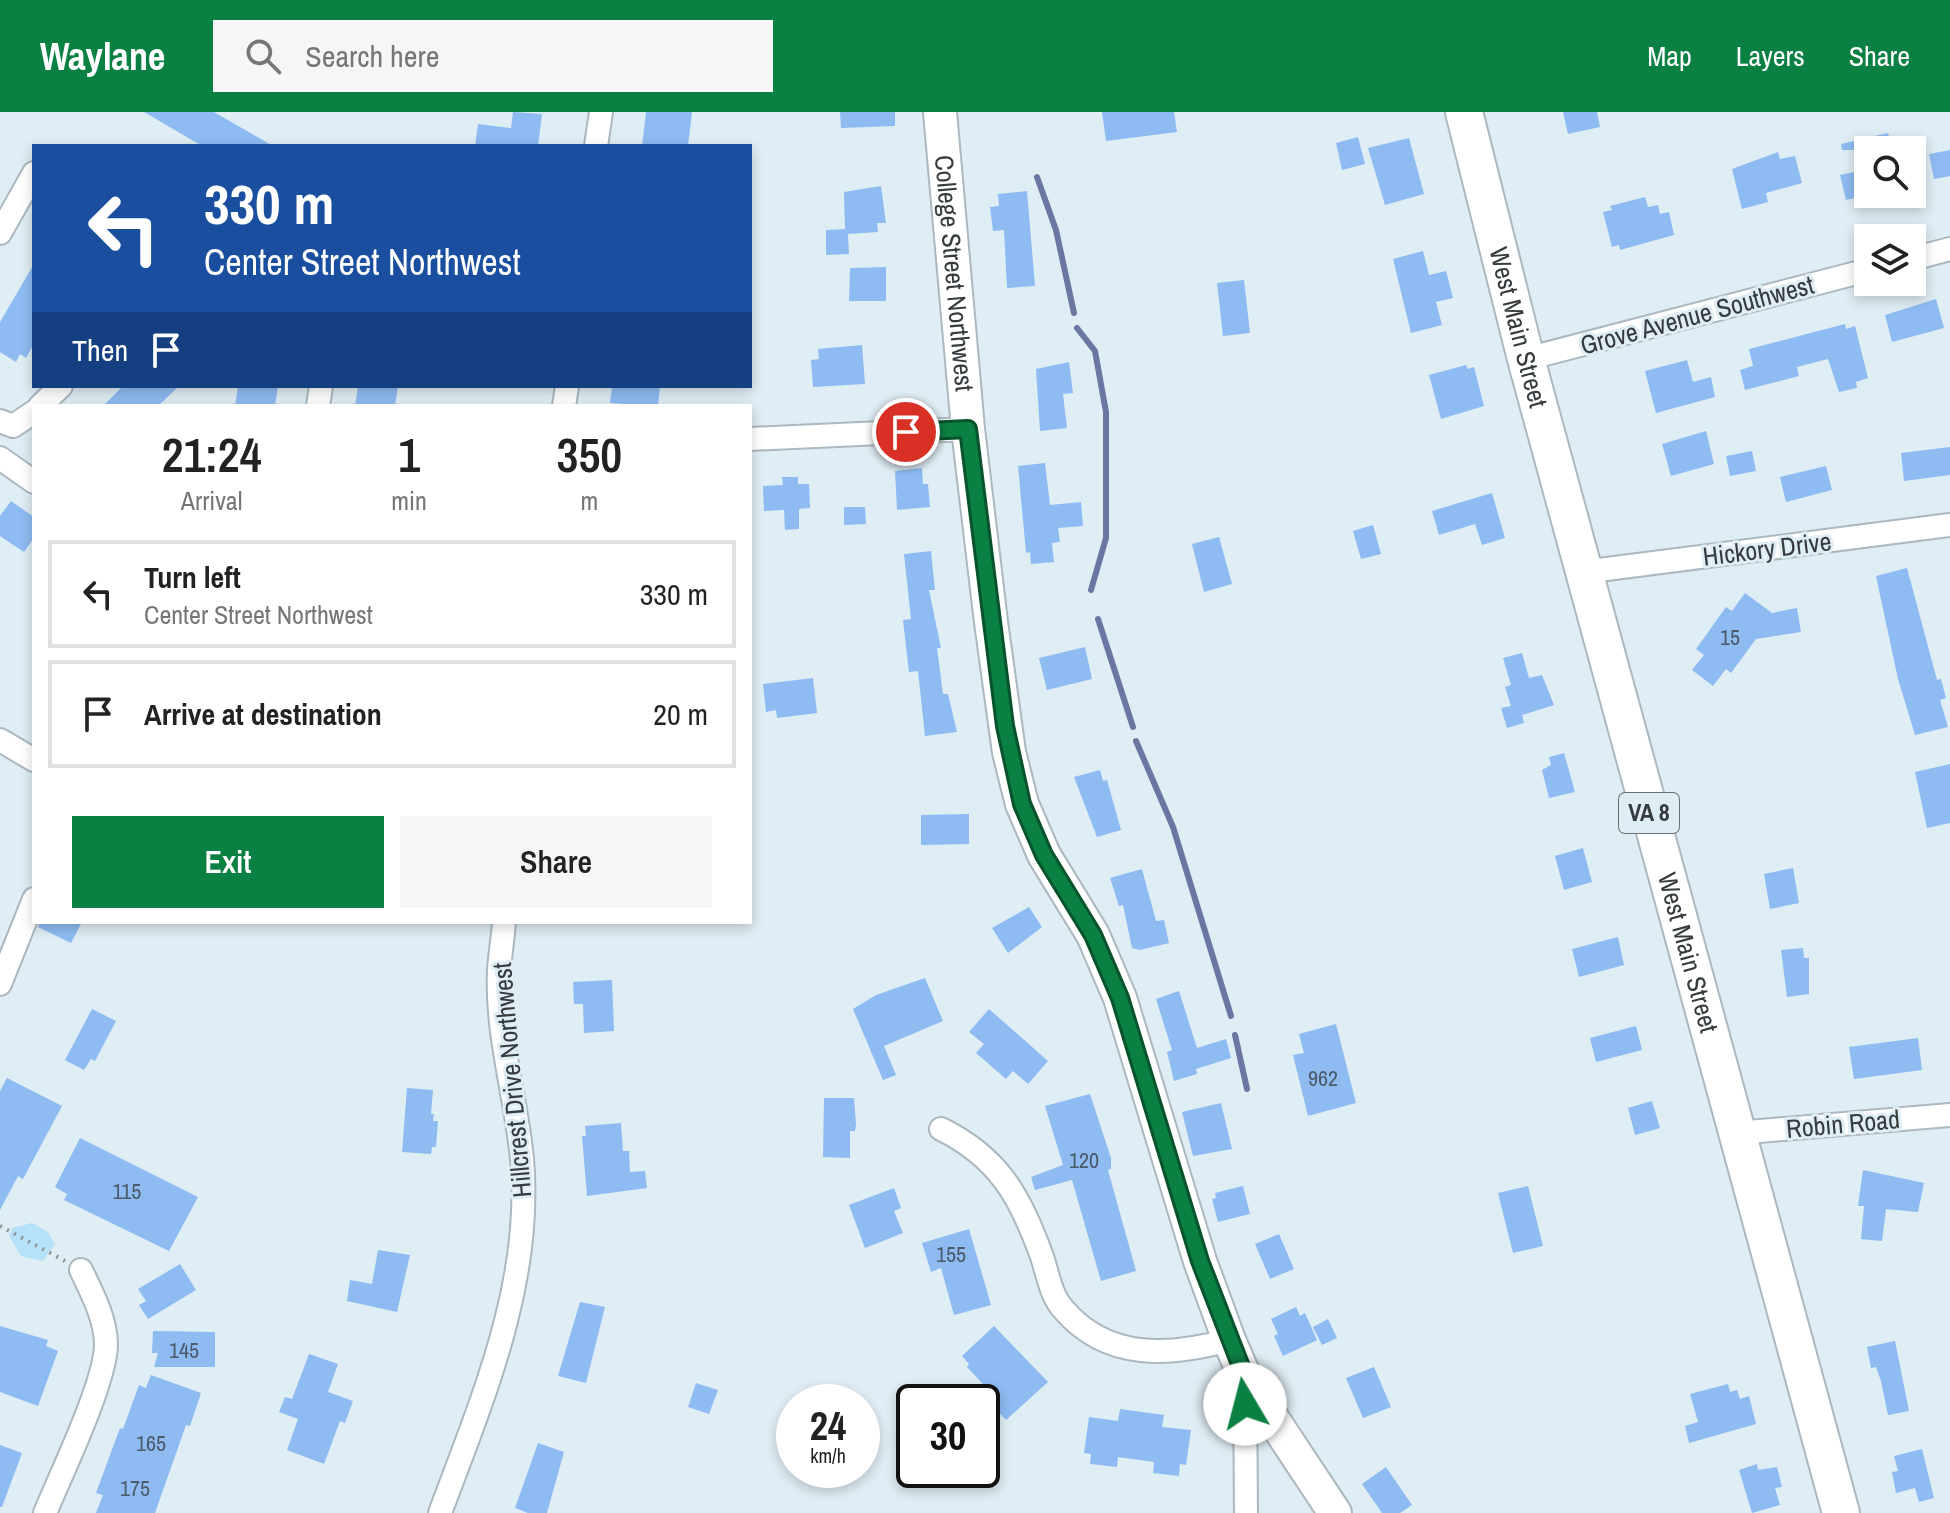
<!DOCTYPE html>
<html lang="en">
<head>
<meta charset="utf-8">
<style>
  body { margin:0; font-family:"Archivo Narrow",sans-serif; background:#f6f6f6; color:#222; height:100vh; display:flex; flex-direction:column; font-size:30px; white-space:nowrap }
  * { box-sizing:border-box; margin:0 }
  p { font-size:26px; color:#767676 }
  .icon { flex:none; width:44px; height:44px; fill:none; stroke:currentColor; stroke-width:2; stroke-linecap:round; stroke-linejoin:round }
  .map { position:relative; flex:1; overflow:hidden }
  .drawer { position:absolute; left:32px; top:292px; width:720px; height:520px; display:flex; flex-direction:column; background:#fff; border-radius:0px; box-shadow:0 4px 12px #0003 }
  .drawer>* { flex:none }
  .banner { position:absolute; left:32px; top:32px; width:720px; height:244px; border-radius:0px; box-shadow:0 4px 12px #0003; background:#1a4fa0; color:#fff; overflow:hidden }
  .controls { position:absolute; left:1854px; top:24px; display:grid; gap:16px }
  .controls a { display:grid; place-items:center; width:72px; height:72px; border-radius:0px; background:#fff; box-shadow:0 4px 12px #0003; font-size:40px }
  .speed { position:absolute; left:776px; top:1272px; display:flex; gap:16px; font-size:40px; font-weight:700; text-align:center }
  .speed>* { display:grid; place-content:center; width:104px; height:104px; border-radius:50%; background:#fff; box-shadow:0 4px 12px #0003; line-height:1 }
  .speed small { font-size:20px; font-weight:400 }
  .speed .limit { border:4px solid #111; border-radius:12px; background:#fff; color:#111 }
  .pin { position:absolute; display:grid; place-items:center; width:68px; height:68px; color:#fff; margin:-34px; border:4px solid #fff; border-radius:50%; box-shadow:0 2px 8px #0007 }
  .me { position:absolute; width:88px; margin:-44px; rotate:352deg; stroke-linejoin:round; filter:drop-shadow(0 0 6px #0008) }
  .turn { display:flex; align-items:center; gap:28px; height:168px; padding:0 40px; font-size:36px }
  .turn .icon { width:104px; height:104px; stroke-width:2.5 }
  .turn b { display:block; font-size:56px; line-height:68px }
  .then { display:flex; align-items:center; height:76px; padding:0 40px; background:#0003; gap:16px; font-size:30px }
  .eta { display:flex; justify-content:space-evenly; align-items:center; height:136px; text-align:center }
  .eta b { font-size:48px; font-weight:600; line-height:56px }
  .button { display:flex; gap:16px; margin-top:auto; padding:16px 40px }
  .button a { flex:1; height:92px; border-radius:0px; background:#0b8043; color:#fff; font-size:32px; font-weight:600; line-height:92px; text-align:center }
  .button a+a { background:#f6f6f6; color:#222 }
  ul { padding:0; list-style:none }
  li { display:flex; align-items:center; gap:24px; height:108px; margin:0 16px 12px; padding:0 24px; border:4px solid #e0e0e0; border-radius:0px }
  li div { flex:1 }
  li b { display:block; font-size:30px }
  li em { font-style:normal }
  header { display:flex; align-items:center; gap:48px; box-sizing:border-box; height:112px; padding:0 40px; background:#0b8043; color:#fff }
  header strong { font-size:38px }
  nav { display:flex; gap:44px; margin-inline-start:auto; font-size:28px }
  .search { width:560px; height:72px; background:#f6f6f6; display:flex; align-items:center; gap:20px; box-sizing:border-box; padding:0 28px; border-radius:0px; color:#767676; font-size:30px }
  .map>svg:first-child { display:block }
  .green { fill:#b6e1f9 }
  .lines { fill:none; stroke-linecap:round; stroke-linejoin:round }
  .stream { stroke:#6c76a2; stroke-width:6 }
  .building { fill:#8ebbf2 }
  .street-casing { stroke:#abb8c0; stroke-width:26 }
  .secondary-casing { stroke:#abb8c0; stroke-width:36 }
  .primary-casing { stroke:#abb8c0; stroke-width:40 }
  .path { stroke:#8b9499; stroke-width:4; stroke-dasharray:2 6; stroke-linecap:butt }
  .street { stroke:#fff; stroke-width:22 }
  .secondary { stroke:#fff; stroke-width:32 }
  .primary { stroke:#fff; stroke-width:36 }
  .route-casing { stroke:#07532c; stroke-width:20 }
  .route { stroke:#0b8043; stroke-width:14 }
  .labels { text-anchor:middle; stroke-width:6; stroke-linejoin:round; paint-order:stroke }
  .number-label { font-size:22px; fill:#4c5b6b }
  .shield { fill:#dfedf4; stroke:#697075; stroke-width:2 }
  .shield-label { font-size:24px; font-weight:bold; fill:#363b3e }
  .street-label { font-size:26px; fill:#363b3e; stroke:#dfedf4 }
</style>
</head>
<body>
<header>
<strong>Waylane</strong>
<div class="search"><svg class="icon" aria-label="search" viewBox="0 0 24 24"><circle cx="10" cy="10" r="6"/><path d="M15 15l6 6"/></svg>Search here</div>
<nav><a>Map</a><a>Layers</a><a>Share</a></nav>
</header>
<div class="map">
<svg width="1950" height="1401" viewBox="0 0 1950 1401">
  <rect width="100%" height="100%" fill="#dfedf4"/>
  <path class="green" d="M32 1111 48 1120 55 1132 43 1149 21 1144 9 1124 12 1116Z"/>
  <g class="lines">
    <g class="stream">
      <path d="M1037 65 1056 118 1074 201"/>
      <path d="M1077 216 1095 239 1106 300V426L1091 478"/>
      <path d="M1098 507 1133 615"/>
      <path d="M1136 629 1173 715 1231 904"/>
      <path d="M1235 923 1247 977"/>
    </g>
  </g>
  <g class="building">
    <path d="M144 0H214L273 34H202Z"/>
    <path d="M513 0 542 2 538 34H475L478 12 511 16Z"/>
    <path d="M646 0H692L688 34H642Z"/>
    <path d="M840 0H895V14L841 16Z"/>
    <path d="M1102 0H1174L1177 20 1106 29Z"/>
    <path d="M1563 0H1597L1600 15 1568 22Z"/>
    <path d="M1888 21 1892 38H1842L1841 32Z"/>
    <path d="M1358 25 1365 52 1342 58 1336 31Z"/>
    <path d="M1409 26 1424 82 1385 93 1368 36Z"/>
    <path d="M1950 38V64L1934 67 1929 42Z"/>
    <path d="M1778 40 1780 47 1795 44 1802 71 1766 81 1768 90 1742 97 1732 57Z"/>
    <path d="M1868 57V83L1846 88 1840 63Z"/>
    <path d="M881 74 886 111H877L878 120 848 122 849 142 826 143V118L845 117 844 80Z"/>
    <path d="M1027 79 1035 174 1007 176 1004 118 993 119 990 95 999 94 998 82Z"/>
    <path d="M1645 85 1648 95 1658 93 1660 102 1669 100 1674 123 1620 138 1619 133 1612 135 1603 100 1612 98 1610 94Z"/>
    <path d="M1423 139 1429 163 1446 159 1453 186 1436 190 1442 213 1411 221 1393 147Z"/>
    <path d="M34 152V232L26 246 20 242 16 250 0 240V210Z"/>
    <path d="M886 155V189H849L850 156Z"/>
    <path d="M1244 168 1250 221 1223 224 1217 171Z"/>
    <path d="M1936 187 1944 216 1892 230 1885 203Z"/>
    <path d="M1845 212 1846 217 1855 214 1868 266 1856 270 1857 276 1839 280 1828 247 1797 255 1799 264 1745 278 1740 258 1753 254 1749 237Z"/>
    <path d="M862 233 865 272 813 275 811 248 819 247 818 237Z"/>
    <path d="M1687 248 1693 270 1711 265 1715 285 1656 301 1645 259Z"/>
    <path d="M1069 250 1073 281 1063 282 1067 316 1040 319 1036 257Z"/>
    <path d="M1466 253 1468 257 1474 255 1484 294 1441 307 1429 263Z"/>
    <path d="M123 274H179L158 294H103Z"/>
    <path d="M238 274H278L275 294H235Z"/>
    <path d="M358 274H398L395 294H355Z"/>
    <path d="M612 274H660L658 294 610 291Z"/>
    <path d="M1706 319 1714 352 1671 364 1662 332Z"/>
    <path d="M1950 335V363L1904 369 1901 341Z"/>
    <path d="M1752 339 1756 359 1730 364 1726 344Z"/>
    <path d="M1045 351 1050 393 1081 390 1083 414 1058 416 1060 430 1052 431 1054 450 1031 452 1030 440 1026 441 1018 354Z"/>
    <path d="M1826 354 1832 378 1786 390 1780 365Z"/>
    <path d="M922 356 923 372H928L930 395 897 398 895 359Z"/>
    <path d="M782 365H798V372H809L810 396 799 397V417L785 418 784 398 764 399 763 374 783 373Z"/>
    <path d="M1492 381 1505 426 1482 433 1475 412 1439 423 1432 399Z"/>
    <path d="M11 389 34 405V426L24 440 0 424V404Z"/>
    <path d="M844 395H865L866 412 844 413Z"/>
    <path d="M1373 413 1381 442 1361 447 1353 419Z"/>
    <path d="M1219 425 1232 472 1204 480 1192 432Z"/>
    <path d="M931 439 935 478H929L941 536H937L943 582H948L957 620 925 624 918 559 909 560 903 508 911 507 904 442Z"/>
    <path d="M1907 456 1937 568 1941 567 1946 586 1940 588 1948 615 1915 623 1898 567 1876 464Z"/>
    <path d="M1745 481 1772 501 1797 496 1801 520 1756 527 1731 561 1726 557 1713 574 1692 558 1704 543 1696 537 1726 495 1732 499Z"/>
    <path d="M1085 535 1092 567 1047 578 1039 546Z"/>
    <path d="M1522 541 1529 566 1542 563 1554 593 1522 603 1524 611 1507 616 1501 596 1511 594 1505 575 1511 573 1503 546Z"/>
    <path d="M813 566 817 601 777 606 776 598 766 600 763 572Z"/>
    <path d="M1564 641 1575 680 1549 686 1542 658 1551 653 1549 645Z"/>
    <path d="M1950 652V711L1927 716 1915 660Z"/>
    <path d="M1100 658 1103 669 1107 668 1121 718 1097 725 1074 665Z"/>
    <path d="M969 702V732L921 733V703Z"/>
    <path d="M1583 736 1592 770 1564 778 1555 744Z"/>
    <path d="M1793 756 1799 791 1770 797 1764 762Z"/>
    <path d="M1142 757 1156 809 1164 808 1169 831 1140 838 1132 836 1123 793 1119 794 1110 766Z"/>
    <path d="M1029 795 1042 815 1008 841 992 816Z"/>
    <path d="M40 810H82L71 831 38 815Z"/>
    <path d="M1618 825 1624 853 1579 865 1572 837Z"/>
    <path d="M1803 836 1804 846H1809V882L1787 885 1781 838Z"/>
    <path d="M925 866 943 909 884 934 896 963 883 968 853 897 876 883Z"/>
    <path d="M612 868 614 919 584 921 583 892H574L573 870Z"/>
    <path d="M1179 879 1197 936 1226 927 1231 946 1196 957 1197 962 1174 969 1167 940 1172 938 1156 887Z"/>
    <path d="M92 897 116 909 95 949 91 947 84 958 65 948Z"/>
    <path d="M989 897 1048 949 1028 972 1013 959 1006 967 976 941 984 932 969 920Z"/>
    <path d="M1336 912 1356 991 1308 1004 1293 943 1304 941 1299 922Z"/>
    <path d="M1636 914 1642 938 1596 950 1590 926Z"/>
    <path d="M1918 926 1922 958 1854 967 1849 935Z"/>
    <path d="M7 966 62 994 23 1067 18 1064 0 1098V979Z"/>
    <path d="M407 976 433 978 431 1002H434L433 1009H438L436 1035H432L431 1042 402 1040Z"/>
    <path d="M1090 982 1111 1046V1057L1108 1058 1136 1159 1101 1169 1072 1068 1035 1078 1031 1065 1063 1053 1045 994Z"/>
    <path d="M824 986H854L856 1012 855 1019H850V1046L823 1045Z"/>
    <path d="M1652 989 1660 1016 1635 1023 1628 996Z"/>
    <path d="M1221 991 1232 1037 1193 1044 1182 1000Z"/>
    <path d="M621 1011 623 1039H629L630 1060 645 1059 647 1076 587 1084 582 1024H586L585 1014Z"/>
    <path d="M80 1026 198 1085 169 1139 64 1088 67 1082 55 1075Z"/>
    <path d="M1863 1058 1924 1071 1918 1100 1886 1097 1882 1129 1861 1127 1864 1094H1858Z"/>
    <path d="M1243 1074 1250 1102 1218 1110 1212 1087 1216 1086 1215 1081Z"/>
    <path d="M1528 1074 1543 1134 1513 1141 1498 1081Z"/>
    <path d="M894 1076 901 1096 894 1099 903 1121 865 1136 849 1093Z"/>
    <path d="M969 1117 991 1193 954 1203 941 1156 931 1160 922 1131Z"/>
    <path d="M1279 1122 1294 1157 1270 1167 1255 1132Z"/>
    <path d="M378 1138 410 1143 397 1200 347 1189 350 1168 372 1172Z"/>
    <path d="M180 1152 196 1178 148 1207 139 1193 146 1189 138 1177Z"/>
    <path d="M580 1190 605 1195 586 1271 558 1264Z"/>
    <path d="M1296 1195 1300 1204 1305 1201 1317 1228 1283 1244 1274 1224 1278 1222 1271 1207Z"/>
    <path d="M1328 1207 1337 1226 1322 1233 1313 1215Z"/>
    <path d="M0 1214 48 1228 46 1234 58 1239 38 1294 0 1280Z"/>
    <path d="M994 1214 1048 1270 1006 1308 989 1290 995 1285 967 1255 969 1252 962 1244Z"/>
    <path d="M153 1219 215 1220V1255H154L158 1241H152Z"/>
    <path d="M1895 1229 1909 1299 1888 1303 1881 1269 1876 1255 1871 1256 1867 1235Z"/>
    <path d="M309 1242 338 1252 328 1280 353 1289 345 1311 340 1309 324 1352 287 1338 298 1307 279 1300 285 1285 292 1287Z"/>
    <path d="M1374 1255 1391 1295 1363 1306 1346 1266Z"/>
    <path d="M151 1263 201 1281 190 1314 186 1313 155 1401H96L103 1383 96 1381 120 1316 123 1317 139 1273 146 1276Z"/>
    <path d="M696 1271 718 1278 709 1302 688 1295Z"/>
    <path d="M1728 1272 1730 1280 1737 1278 1740 1287 1749 1284 1756 1312 1689 1331 1685 1314 1698 1310 1690 1282Z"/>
    <path d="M1120 1297 1164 1303 1162 1315 1191 1318 1186 1353 1180 1352 1179 1364 1153 1361 1154 1350 1118 1345 1117 1355 1090 1352 1091 1342 1084 1341 1089 1305 1118 1309Z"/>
    <path d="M538 1331 564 1340 547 1401H528L515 1396Z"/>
    <path d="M0 1333 22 1341 2 1395H0Z"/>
    <path d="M1922 1337 1934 1386 1919 1390 1915 1376 1896 1381 1892 1360 1898 1359 1894 1344Z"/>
    <path d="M1757 1352 1758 1358 1777 1355 1782 1375 1775 1376 1780 1393 1752 1401 1739 1358Z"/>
    <path d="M1386 1355 1412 1393 1400 1401H1382L1362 1372Z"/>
  </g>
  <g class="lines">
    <defs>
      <g id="street">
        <path d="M596 34 601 0"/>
        <path d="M0 121 34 61"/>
        <path d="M1912 147 1950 137"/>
        <path d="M1526 247 1868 158"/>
        <path d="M40 294 61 274"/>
        <path d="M318 294 321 274"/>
        <path d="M564 294 567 274"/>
        <path d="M0 309 13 314 34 300"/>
        <path d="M750 327 968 317"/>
        <path d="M0 346 34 370"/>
        <path d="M1583 460 1950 413"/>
        <path d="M0 628 34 648"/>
        <path d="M0 872 34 787"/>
        <path d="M941 1017C998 1045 1020 1084 1041 1142 1048 1161 1050 1183 1064 1198 1108 1249 1171 1244 1229 1228"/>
        <path d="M1736 1021 1950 1003"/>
        <path d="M1245 1266 1246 1401"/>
        <path d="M45 1401C61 1362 105 1272 106 1233 106 1207 92 1181 81 1158"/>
        <path d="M440 1401C482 1288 533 1171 522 1047 516 984 496 922 499 859 500 842 503 826 504 810"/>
      </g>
      <g id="secondary">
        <path id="s1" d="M940 0 968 317 991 510 1009 640 1022 692 1044 743 1093 823 1120 886 1200 1149 1229 1228 1245 1265 1335 1401"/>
      </g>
      <g id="primary">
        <path id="s2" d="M1464 0 1526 247 1841 1401"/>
      </g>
    </defs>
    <use href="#street" class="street-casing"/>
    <use href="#secondary" class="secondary-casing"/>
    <use href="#primary" class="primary-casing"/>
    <path class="path" d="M0 1114 65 1149"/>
    <use href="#street" class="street"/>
    <use href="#secondary" class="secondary"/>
    <use href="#primary" class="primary"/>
  </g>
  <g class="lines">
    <defs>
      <path id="route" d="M906 320 968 317 1005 614 1022 692 1044 743 1093 823 1120 886 1200 1149 1245 1265V1292"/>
    </defs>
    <use href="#route" class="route-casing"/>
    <use href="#route" class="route"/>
  </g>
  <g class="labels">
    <g class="number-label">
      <text x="1730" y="533">15</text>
      <text x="1323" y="974">962</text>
      <text x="1084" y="1056">120</text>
      <text x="127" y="1087">115</text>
      <text x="951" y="1150">155</text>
      <text x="184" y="1246">145</text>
      <text x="151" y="1339">165</text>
      <text x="135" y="1384">175</text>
    </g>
    <rect class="shield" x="1619" y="681" width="60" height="40" rx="6"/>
    <g class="shield-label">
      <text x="1649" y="709">VA 8</text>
    </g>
    <g class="street-label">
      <text dy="9" stroke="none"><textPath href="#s1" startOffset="162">College Street Northwest</textPath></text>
      <text transform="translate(1697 203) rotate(-15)" y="9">Grove Avenue Southwest</text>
      <text dy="9" stroke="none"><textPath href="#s2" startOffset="222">West Main Street</textPath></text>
      <text transform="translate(1767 437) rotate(-7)" y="9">Hickory Drive</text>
      <text dy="9" stroke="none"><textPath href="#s2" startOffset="870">West Main Street</textPath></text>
      <text transform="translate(512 968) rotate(-95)" y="9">Hillcrest Drive Northwest</text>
      <text transform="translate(1843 1012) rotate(-5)" y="9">Robin Road</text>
    </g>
  </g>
</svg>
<div class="controls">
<a><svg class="icon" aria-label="search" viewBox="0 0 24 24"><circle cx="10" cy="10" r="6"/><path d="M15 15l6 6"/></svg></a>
<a><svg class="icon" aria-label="layers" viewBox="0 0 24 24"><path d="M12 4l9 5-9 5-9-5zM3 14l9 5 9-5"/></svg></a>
</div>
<div class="speed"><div>24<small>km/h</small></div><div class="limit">30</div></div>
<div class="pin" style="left:906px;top:320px;background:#d93025"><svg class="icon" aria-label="arrive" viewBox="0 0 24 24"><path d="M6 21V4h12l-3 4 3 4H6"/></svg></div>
<svg class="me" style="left:1245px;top:1292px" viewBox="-20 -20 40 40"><circle r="19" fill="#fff"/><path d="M0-13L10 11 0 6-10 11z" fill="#0b8043"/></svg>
<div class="banner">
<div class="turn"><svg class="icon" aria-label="left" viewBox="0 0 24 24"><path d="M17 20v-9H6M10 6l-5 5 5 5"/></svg><div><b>330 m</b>Center Street Northwest</div></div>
<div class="then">Then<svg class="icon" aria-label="arrive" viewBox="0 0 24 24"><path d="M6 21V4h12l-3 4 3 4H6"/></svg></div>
</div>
<section class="drawer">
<div class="eta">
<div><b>21:24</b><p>Arrival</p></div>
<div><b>1</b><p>min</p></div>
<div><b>350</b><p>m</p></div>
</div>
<ul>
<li><svg class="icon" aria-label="left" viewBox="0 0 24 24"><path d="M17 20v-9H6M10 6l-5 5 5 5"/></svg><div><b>Turn left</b><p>Center Street Northwest</p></div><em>330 m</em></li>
<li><svg class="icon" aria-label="arrive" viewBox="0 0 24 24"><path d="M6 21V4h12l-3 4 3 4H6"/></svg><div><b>Arrive at destination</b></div><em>20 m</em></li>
</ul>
<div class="button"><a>Exit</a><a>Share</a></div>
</section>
</div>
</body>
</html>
